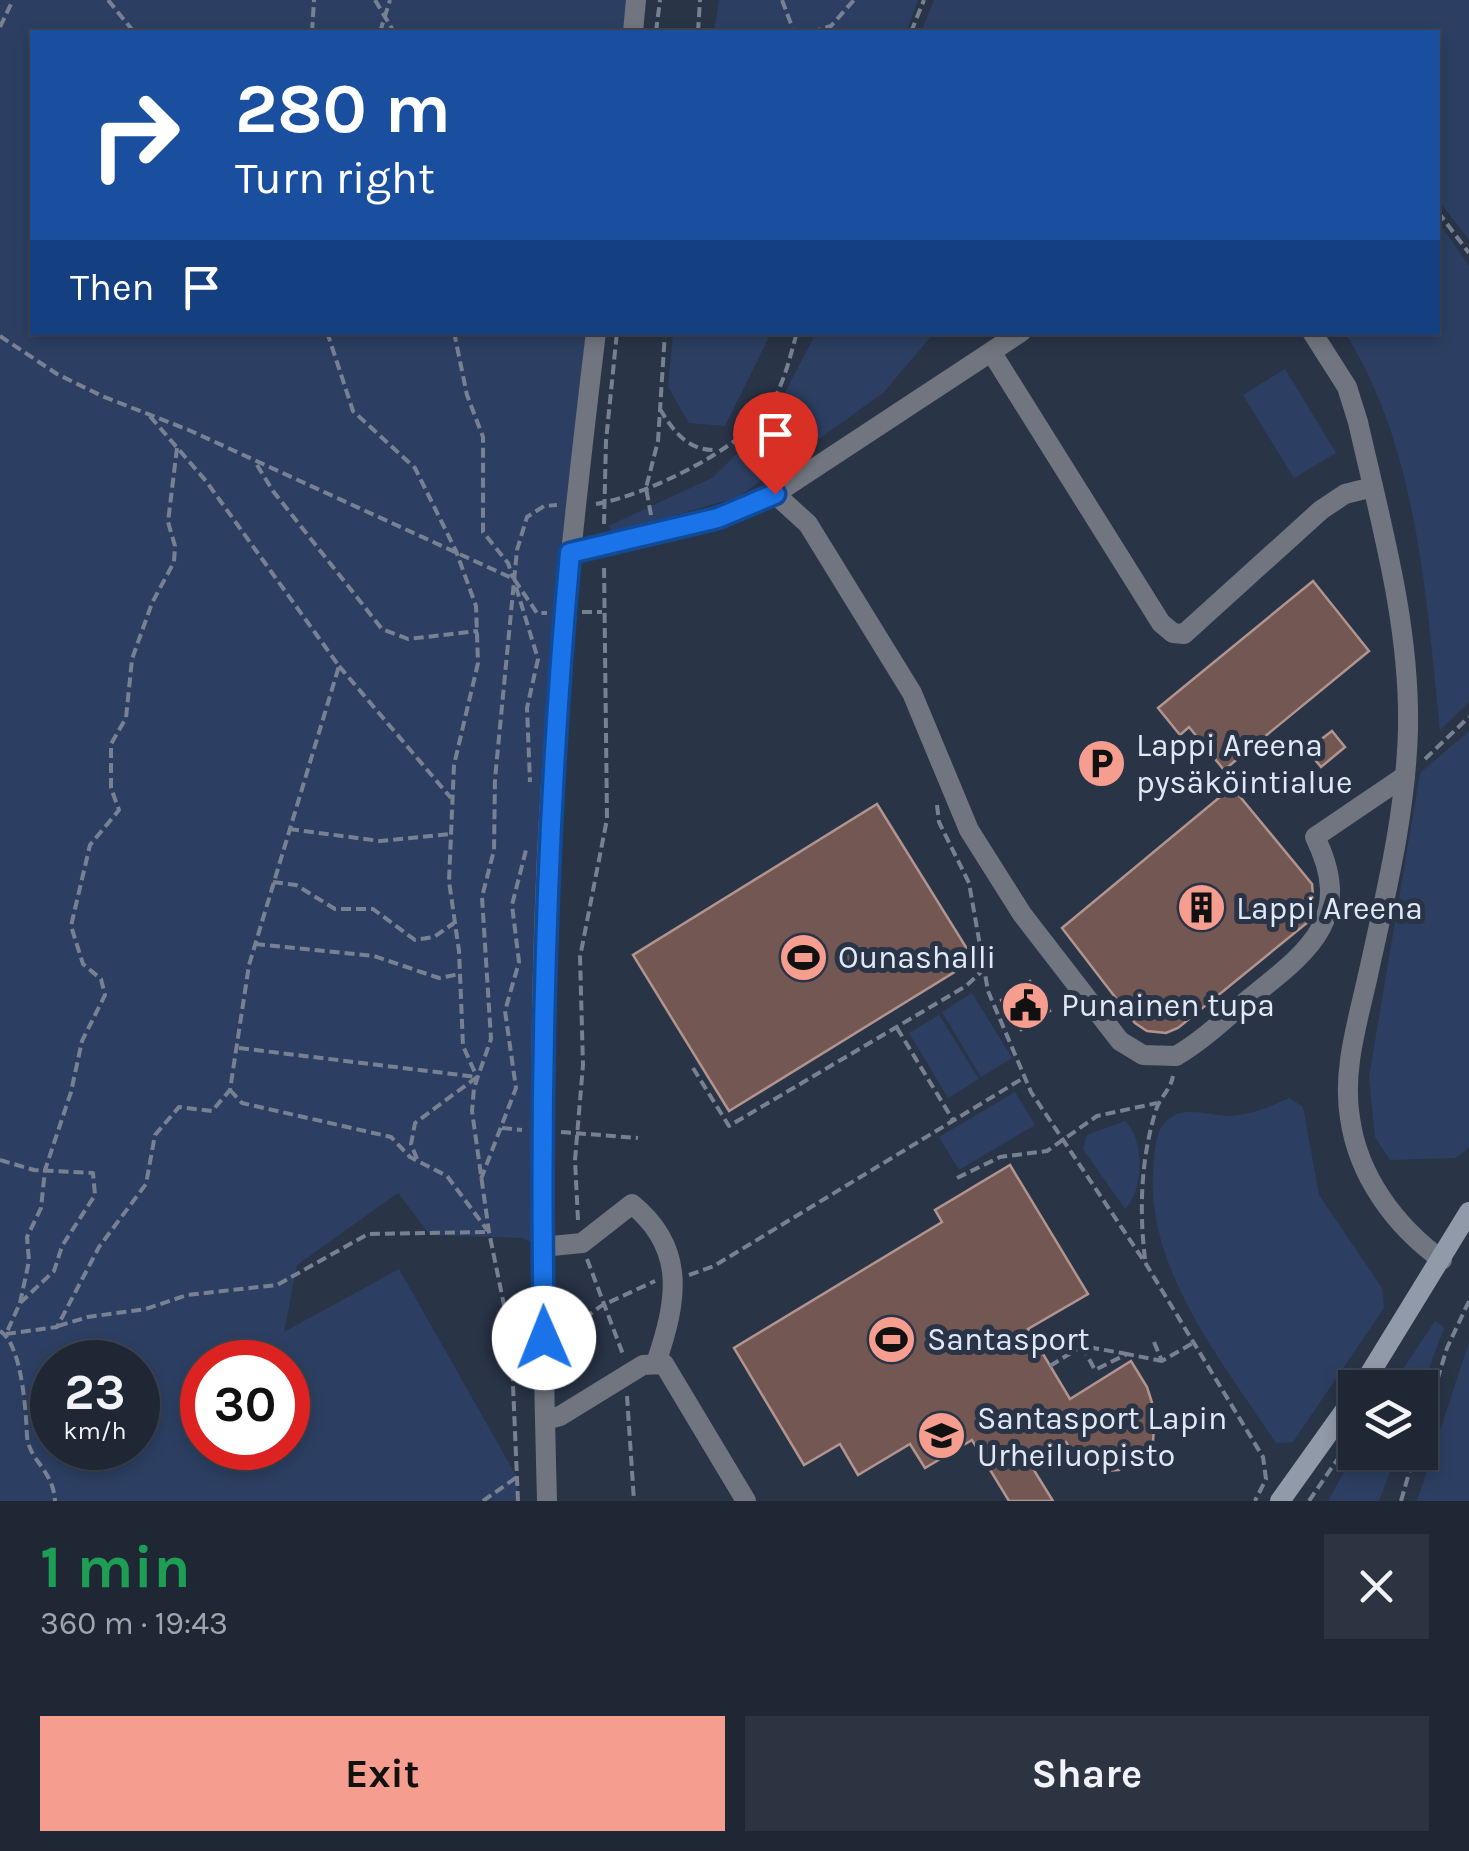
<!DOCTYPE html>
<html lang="en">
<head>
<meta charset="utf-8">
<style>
  body { margin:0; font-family:Karla,sans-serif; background:#2c3341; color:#f1f3f6; height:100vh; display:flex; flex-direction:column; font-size:38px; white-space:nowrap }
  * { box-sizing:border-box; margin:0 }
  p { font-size:32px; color:#a1a5ad }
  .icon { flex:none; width:55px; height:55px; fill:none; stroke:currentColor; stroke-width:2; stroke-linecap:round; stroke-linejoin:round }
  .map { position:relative; height:1501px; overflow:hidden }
  .sheet { display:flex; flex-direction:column; background:#1f2735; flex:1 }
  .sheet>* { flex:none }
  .hud { position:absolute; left:30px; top:30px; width:1410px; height:305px; border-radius:0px; box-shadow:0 5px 15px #0003,0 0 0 2px #3c4450; background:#1a4fa0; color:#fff; overflow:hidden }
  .fabs { position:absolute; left:1338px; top:1370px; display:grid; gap:20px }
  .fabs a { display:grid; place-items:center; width:100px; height:100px; border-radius:0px; background:#1f2735; box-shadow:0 5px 15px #0003,0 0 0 2px #3c4450; font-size:50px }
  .speed { position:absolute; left:30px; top:1340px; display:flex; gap:20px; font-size:50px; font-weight:700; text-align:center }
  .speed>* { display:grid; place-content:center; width:130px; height:130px; border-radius:50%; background:#1f2735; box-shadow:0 5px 15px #0003,0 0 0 2px #3c4450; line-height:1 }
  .speed small { font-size:25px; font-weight:400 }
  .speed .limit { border:15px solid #d22; background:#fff; color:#111 }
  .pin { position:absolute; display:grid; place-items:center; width:85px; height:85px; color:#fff; margin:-102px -42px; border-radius:50% 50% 50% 0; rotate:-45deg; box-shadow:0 0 10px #0007 }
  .pin .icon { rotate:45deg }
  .me { position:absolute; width:110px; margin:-55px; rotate:359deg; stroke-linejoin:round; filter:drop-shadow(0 0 8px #0008) }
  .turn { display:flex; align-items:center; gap:35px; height:210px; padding:0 40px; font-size:45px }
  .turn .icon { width:130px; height:130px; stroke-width:2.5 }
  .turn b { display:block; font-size:70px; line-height:85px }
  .then { display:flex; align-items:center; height:95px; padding:0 40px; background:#0003; gap:20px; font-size:38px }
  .round { display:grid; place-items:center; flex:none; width:105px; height:105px; border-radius:0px; background:#2c3341 }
  .summary { display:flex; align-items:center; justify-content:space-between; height:170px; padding:0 40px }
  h1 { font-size:60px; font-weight:700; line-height:75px; color:#1e9e55 }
  .primary-button { display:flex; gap:20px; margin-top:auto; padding:20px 40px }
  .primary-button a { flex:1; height:115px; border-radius:0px; background:#f59d8e; color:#111; font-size:40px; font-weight:700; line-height:115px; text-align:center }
  .primary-button a+a { background:#2c3341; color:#f1f3f6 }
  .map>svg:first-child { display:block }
  .green { fill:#2c3f62; fill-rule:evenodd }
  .building { fill:#725752; stroke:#b2948f; stroke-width:2.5 }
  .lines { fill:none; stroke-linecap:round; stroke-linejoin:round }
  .path { stroke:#788192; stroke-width:4; stroke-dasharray:10 5; stroke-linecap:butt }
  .street { stroke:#70757f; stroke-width:20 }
  .secondary { stroke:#919aa9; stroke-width:20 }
  .route-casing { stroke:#114b97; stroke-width:25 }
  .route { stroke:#1a73e8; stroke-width:18 }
  .labels { text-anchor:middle; stroke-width:10; stroke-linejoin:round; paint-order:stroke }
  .poi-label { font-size:32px; fill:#e2e9f6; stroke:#293447; text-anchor:start }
</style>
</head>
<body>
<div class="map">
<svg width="1469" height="1501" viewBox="0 0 1469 1501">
  <rect width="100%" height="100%" fill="#293447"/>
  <g class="green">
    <path d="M0 0H636L633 32H32V332L596 333 549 803 542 1247 522 1238 430 1235 398 1193 297 1265 284 1332 399 1269 517 1477 518 1501H0ZM52 1362H138V1448H52ZM202 1362H288V1448H202Z"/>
    <path d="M719 0H918L906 32H714Z"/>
    <path d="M934 0H1469V240L1438 200V32H921Z"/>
    <path d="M1438 221 1469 266V702L1440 730C1426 597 1418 448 1345 333L1438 332Z"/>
    <path d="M673 333H771L725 426 689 423 668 387Z"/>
    <path d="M816 333H934L883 393 738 497 614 533 608 526 712 478 770 421Z"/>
    <path d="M1285 369 1336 453 1294 478 1243 395Z"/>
    <path d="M1469 731V1147L1456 1158 1390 1160 1375 1137 1369 1077 1420 773Z"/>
    <path d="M972 993 1012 1058 981 1077 942 1012Z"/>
    <path d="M939 1015 979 1079 948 1098 909 1033Z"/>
    <path d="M1015 1092 1035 1125 959 1170 939 1137Z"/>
    <path d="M1289 1098 1303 1107 1319 1195 1382 1288 1384 1308 1293 1442 1276 1443C1222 1361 1141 1264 1154 1159 1156 1143 1156 1128 1170 1118 1186 1106 1212 1116 1230 1116 1251 1115 1270 1107 1289 1098Z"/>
    <path d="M1125 1121C1145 1140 1144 1190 1125 1209L1083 1149 1087 1135Z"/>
    <path d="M1435 1321 1444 1328 1420 1392V1388L1391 1387Z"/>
    <path d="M1469 1342V1501H1417Z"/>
    <path d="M1355 1452 1397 1453 1379 1501H1328Z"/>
  </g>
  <g class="building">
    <path d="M1313 581 1369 651 1224 770 1189 727 1180 735 1158 708Z"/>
    <path d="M1332 731 1345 747 1321 767 1307 750Z"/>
    <path d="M1232 787 1312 884 1314 908 1308 922 1178 1028 1166 1033 1147 1031 1135 1023 1062 928Z"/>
    <path d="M877 804 974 960 729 1111 633 955Z"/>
    <path d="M1030 981 1050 1011 1021 1030 1001 1000Z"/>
    <path d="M1010 1165 1088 1294 1028 1329 1070 1399 1131 1361 1147 1387 1155 1412 1153 1442 1146 1454 1119 1470 1103 1471 1074 1456 1066 1442 1032 1467 1053 1501H1009L972 1440 925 1468 910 1444 858 1475 840 1444 804 1465 734 1348 942 1222 935 1210Z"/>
  </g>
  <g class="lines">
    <g class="path">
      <path d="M108 0 134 32"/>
      <path d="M375 0 394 32"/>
      <path d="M782 0 794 32"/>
      <path d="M0 27 13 0"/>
      <path d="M312 32 314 0"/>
      <path d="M380 32 390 0"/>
      <path d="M656 32 660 0"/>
      <path d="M698 32 700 0"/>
      <path d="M811 32 831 26 854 0"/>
      <path d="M911 32 924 0"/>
      <path d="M1438 212 1469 253"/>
      <path d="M327 332 353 411 415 468 456 551 476 606 478 663 454 765 449 881 459 951 463 1046 477 1077"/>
      <path d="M454 332 467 395 483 437V532L508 563 513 578"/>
      <path d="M0 336 57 374 102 396 191 431 514 579 537 613H547"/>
      <path d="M660 409C673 431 688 451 716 450"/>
      <path d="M257 465 273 491 382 629 408 639 478 631"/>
      <path d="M596 504C647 495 742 449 770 406 784 384 790 357 797 332"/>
      <path d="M651 515 646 488 658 441 665 332"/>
      <path d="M604 524 606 441 617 332"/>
      <path d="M516 587 538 659 527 708 530 782"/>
      <path d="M582 612H602"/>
      <path d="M339 666 451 798"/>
      <path d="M1425 759 1469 717"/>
      <path d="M937 805 939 822 969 883 988 991 1031 1092 1146 1264 1263 1457 1266 1479 1255 1501"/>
      <path d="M289 829 380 841 450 834"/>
      <path d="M273 882 296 885 335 909H373L415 940 434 937 454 923"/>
      <path d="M255 944 374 956 439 978 460 974"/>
      <path d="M897 1028 953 1120"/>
      <path d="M239 1048 477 1077"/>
      <path d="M693 1068 729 1126 966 986 981 972"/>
      <path d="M230 1090 242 1103 391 1137 410 1157 447 1176 488 1231"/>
      <path d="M502 1128 522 1130"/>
      <path d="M561 1132 638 1138"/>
      <path d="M417 1159 411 1144 415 1123 477 1077"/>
      <path d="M0 1160 34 1170 93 1173 95 1195 62 1246 54 1271 20 1303 6 1334"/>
      <path d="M957 1178 1000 1157 1047 1151 1097 1116 1157 1103"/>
      <path d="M481 1179 516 1088 505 1011 519 962 512 905 527 846"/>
      <path d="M578 1220 575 1160 583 1065 580 957 607 819 604 563"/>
      <path d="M587 1259 624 1357"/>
      <path d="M1145 1259C1139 1209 1141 1158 1156 1110 1160 1097 1170 1091 1173 1076"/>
      <path d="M689 1275 714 1266 1025 1077"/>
      <path d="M20 1303 29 1261 27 1237 41 1208 45 1170 71 1092 82 1041 105 995 101 979 83 964 71 926 90 845 119 810 111 788V744L126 718 132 659 152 603 174 562 175 546 168 522 177 448"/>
      <path d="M58 1326 88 1317 146 1309 187 1295 277 1285 368 1234 489 1232"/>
      <path d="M0 1331C22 1344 26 1412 27 1436 29 1461 53 1469 55 1501"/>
      <path d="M6 1334 57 1327 99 1247 146 1184 155 1135 179 1107 212 1111 230 1090 249 965 339 666 206 481 148 414"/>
      <path d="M560 1336 601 1306 655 1281"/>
      <path d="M1154 1342 1162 1361 1193 1343"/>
      <path d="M1082 1346 1095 1370 1127 1354 1162 1361"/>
      <path d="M1050 1366 1082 1346 1127 1354"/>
      <path d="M627 1396 634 1501"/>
      <path d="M1420 1437 1447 1348 1469 1301"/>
      <path d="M483 1501 517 1477"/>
      <path d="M518 1501 511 1339 489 1232 472 1111 474 1088 491 1039 482 897 494 850 495 779 517 550 527 517 544 506 557 505"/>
      <path d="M1309 1501 1350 1441"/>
      <path d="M1401 1501 1415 1452"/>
    </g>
    <g class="street">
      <path d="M633 32 636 0"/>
      <path d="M1312 332 1347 387 1358 422C1381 524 1410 624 1408 729 1406 812 1386 893 1368 975 1358 1021 1342 1070 1350 1118 1358 1176 1395 1226 1442 1260"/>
      <path d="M992 353 1161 623 1173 633 1184 634 1321 510 1345 494 1373 487"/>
      <path d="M775 494 808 524 912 693 969 830 1022 914 1120 1041 1143 1055 1176 1056C1202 1041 1226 1018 1250 998 1309 951 1355 918 1315 837L1405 776"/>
      <path d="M570 553 718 518 775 494 1021 332"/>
      <path d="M542 1247 582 1243 632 1204C687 1249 677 1301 656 1363"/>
      <path d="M545 1420 560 1416 643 1365 664 1364 746 1501"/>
      <path d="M547 1501C541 1267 536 1032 550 799 560 643 577 488 596 332"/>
    </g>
    <g class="secondary">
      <path d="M1361 1388 1469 1212"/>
      <path d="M1280 1501 1355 1396"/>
    </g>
  </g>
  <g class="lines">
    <defs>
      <path id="route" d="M544 1338C539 1076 546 815 570 553L718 518 775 494"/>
    </defs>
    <use href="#route" class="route-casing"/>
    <use href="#route" class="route"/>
  </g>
  <defs>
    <symbol id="parking-disc" viewBox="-11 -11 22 22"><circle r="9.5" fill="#f59d8e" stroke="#293447"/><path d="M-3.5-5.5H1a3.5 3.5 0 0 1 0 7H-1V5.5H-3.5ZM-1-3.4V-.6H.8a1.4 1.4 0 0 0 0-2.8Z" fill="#111"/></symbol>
    <symbol id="building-disc" viewBox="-11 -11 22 22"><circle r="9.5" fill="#f59d8e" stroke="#293447"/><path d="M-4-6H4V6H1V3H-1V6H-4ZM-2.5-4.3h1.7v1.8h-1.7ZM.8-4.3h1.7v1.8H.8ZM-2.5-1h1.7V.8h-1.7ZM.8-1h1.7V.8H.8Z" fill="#111"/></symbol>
    <symbol id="stadium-disc" viewBox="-11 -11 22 22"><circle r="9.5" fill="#f59d8e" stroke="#293447"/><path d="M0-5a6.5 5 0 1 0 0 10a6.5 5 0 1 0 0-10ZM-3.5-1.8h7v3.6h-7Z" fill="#111"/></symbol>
    <symbol id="civic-disc" viewBox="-11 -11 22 22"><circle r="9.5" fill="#f59d8e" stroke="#293447"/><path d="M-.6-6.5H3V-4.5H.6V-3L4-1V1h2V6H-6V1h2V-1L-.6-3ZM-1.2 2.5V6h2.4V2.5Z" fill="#111"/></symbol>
    <symbol id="school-disc" viewBox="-11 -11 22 22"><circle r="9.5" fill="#f59d8e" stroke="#293447"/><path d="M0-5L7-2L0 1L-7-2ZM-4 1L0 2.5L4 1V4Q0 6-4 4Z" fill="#111"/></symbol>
  </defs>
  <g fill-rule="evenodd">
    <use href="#parking-disc" x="1074" y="736" width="55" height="55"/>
    <use href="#building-disc" x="1174" y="880" width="55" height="55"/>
    <use href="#stadium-disc" x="776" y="930" width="55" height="55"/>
    <use href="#civic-disc" x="998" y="978" width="55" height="55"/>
    <use href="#stadium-disc" x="864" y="1312" width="55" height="55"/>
    <use href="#school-disc" x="914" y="1408" width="55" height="55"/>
  </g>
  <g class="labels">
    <g class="poi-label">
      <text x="1136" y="756">Lappi Areena<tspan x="1136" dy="37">pysäköintialue</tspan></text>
      <text x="1236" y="919">Lappi Areena</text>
      <text x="838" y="968">Ounashalli</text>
      <text x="1061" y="1016">Punainen tupa</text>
      <text x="927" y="1350">Santasport</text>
      <text x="977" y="1429">Santasport Lapin<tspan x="977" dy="37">Urheiluopisto</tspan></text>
    </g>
  </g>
</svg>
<div class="fabs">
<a><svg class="icon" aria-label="layers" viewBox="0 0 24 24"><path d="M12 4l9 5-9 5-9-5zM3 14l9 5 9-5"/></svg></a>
</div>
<div class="speed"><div>23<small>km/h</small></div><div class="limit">30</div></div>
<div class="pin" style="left:775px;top:494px;background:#d93025"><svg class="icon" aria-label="arrive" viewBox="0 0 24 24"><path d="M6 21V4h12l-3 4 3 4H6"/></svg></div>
<svg class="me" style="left:544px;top:1338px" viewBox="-20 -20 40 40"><circle r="19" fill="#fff"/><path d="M0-13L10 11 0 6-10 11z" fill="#1a73e8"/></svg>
<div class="hud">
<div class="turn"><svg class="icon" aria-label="right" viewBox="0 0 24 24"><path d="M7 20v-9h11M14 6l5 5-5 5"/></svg><div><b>280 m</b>Turn right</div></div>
<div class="then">Then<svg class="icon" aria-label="arrive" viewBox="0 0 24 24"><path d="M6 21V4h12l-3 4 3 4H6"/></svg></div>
</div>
</div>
<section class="sheet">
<div class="summary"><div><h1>1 min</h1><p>360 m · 19:43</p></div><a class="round"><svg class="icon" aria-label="close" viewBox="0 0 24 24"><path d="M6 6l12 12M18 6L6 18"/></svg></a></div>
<div class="primary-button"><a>Exit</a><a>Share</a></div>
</section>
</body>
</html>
